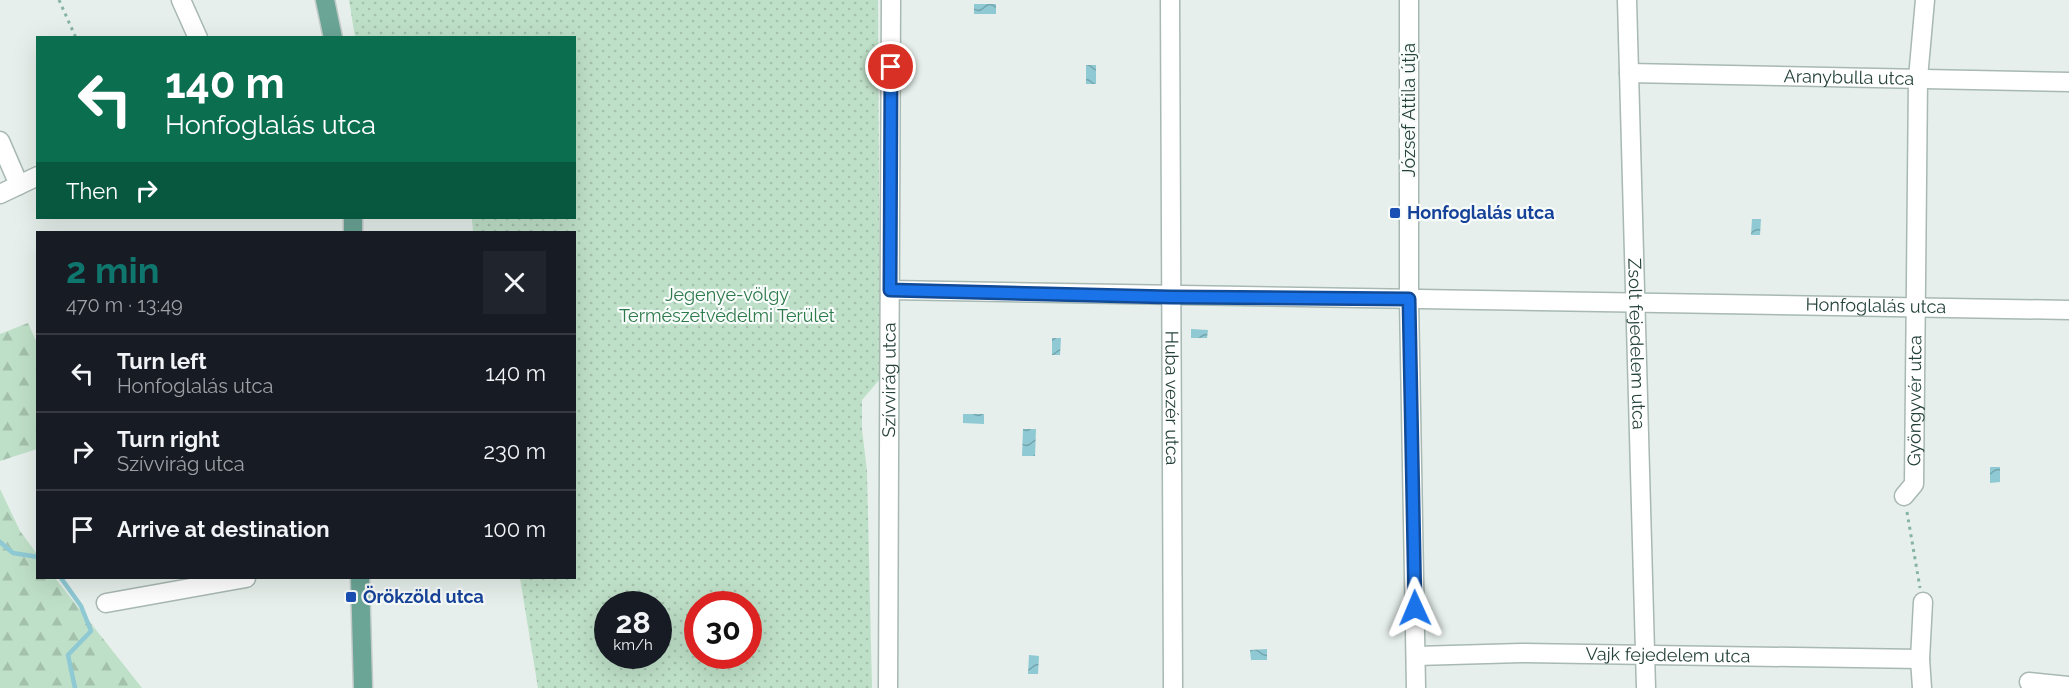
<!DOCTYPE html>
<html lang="en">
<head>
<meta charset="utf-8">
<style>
  body { margin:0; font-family:Raleway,sans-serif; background:#20242c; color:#f1f3f6; height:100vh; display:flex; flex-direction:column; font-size:22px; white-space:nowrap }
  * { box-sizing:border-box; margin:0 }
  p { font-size:20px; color:#9ea1a6 }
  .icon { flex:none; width:33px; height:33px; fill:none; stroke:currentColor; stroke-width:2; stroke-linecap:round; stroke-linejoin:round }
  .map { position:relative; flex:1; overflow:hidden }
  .side { position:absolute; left:36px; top:231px; width:540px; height:348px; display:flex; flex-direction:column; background:#171b24; border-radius:0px; box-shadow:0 6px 24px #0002 }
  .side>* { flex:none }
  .hud { position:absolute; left:36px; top:36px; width:540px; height:183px; border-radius:0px; box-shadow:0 6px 24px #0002; background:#0b6e4f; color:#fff; overflow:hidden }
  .speed { position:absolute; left:594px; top:591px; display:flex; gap:12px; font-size:30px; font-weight:700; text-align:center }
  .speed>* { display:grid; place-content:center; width:78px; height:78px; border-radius:50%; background:#171b24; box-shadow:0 6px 24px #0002; line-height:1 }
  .speed small { font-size:15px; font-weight:400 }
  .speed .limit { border:9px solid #d22; background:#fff; color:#111 }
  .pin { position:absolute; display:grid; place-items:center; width:51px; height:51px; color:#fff; margin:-26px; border:3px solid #fff; border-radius:50%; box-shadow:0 2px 6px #0007 }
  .me { position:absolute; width:66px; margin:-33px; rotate:359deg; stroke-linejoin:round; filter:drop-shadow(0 0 4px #0008) }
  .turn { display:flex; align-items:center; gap:21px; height:126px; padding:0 30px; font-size:27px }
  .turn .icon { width:78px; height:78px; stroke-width:2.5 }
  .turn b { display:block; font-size:42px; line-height:51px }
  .then { display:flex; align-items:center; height:57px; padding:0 30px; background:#0003; gap:12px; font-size:22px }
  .round { display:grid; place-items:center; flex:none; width:63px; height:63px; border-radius:0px; background:#20242c }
  .summary { display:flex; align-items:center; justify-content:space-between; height:102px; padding:0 30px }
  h1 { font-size:36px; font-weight:700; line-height:45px; color:#0f766e }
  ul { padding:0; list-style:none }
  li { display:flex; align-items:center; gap:18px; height:78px; padding:0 30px; border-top:2px solid #363941 }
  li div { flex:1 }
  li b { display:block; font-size:22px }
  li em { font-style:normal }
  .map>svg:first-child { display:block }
  .forest { fill:url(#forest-firs) }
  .park { fill:url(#park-dots); fill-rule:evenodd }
  .water { fill:url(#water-waves) }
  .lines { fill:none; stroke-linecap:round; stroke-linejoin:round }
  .stream { stroke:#8ec9d4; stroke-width:4.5 }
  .minor-casing { stroke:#a8b8b2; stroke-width:21 }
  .major-casing { stroke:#c2cac8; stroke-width:21 }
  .path { stroke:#86b3a5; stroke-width:3; stroke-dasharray:3 4.5; stroke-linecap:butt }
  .minor { stroke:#fff; stroke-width:18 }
  .major { stroke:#6aa596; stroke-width:18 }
  .route-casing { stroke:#114b97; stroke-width:15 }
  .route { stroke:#1a73e8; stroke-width:10 }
  .transit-dot { fill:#1a4fb4; stroke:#f7fbf9; stroke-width:2 }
  .labels { text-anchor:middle; stroke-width:4.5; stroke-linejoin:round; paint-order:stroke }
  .street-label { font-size:18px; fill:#24423a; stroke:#f7fbf9 }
  .transit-label { font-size:18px; font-weight:bold; fill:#164399; stroke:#f7fbf9; text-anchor:start }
  .park-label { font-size:18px; fill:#2d7a4b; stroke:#f7fbf9 }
</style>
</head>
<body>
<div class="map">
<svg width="2069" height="688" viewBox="0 0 2069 688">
  <defs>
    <pattern id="forest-firs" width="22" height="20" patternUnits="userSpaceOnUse" patternTransform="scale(1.5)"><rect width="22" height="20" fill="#bfe0c8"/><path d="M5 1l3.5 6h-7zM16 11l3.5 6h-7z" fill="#a4c1ad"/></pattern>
    <pattern id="park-dots" width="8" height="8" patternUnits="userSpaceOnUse" patternTransform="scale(1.5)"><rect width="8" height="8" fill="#bfe0c8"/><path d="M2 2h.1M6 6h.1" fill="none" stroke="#a4c1ad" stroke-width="1.8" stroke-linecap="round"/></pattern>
    <pattern id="water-waves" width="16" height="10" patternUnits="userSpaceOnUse" patternTransform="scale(1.5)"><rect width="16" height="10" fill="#8ec9d4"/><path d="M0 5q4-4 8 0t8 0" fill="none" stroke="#74a5ad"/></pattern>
  </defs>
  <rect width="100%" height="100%" fill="#e6efeb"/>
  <g class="forest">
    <path d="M28 323 37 343V449L0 461V334Z"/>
    <path d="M0 489 20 531 37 554 38 578H55L142 688H0Z"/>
  </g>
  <path class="park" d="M349 0H878L880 379 862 400V429L867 471 872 688H538L520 578H574V232H473L472 218H574V38L355 37ZM608 604H658V656H608ZM698 604H748V656H698Z"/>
  <g class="water">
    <rect x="974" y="4" width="22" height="10"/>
    <rect x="1086" y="65" width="10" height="19"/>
    <path d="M1752 219H1761L1760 235H1751Z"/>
    <path d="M1191 329 1208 330 1207 338H1191Z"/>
    <path d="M1052 338H1061L1060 355H1052Z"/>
    <path d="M963 414H984V424L963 423Z"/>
    <path d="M1023 429H1036L1035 456H1022Z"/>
    <path d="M1990 467H2000V482L1990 483Z"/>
    <path d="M1267 649V660H1251L1250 650Z"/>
    <path d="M1029 655 1039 656 1038 674H1028Z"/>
  </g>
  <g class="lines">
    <g class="stream">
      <path d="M0 542 13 553 38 557"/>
      <path d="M61 578 81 606 91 631 68 655 75 688"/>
    </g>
    <defs>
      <g id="minor">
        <path d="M181 0 198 38"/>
        <path id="s1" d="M1170 0 1173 688"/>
        <path d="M1409 0V299L1416 688"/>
        <path id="s2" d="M1627 0 1646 688"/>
        <path id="s3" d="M1629 73 2069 82"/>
        <path d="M0 141 19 185"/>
        <path d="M0 194 38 176"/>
        <path id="s4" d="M890 290C1283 300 1676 300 2069 310"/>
        <path id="s5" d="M1904 496 1914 484 1918 78 1925 0"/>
        <path d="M106 603 246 578"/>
        <path id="s6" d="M1416 656 1521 653 1920 659"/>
        <path d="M2029 682 2069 686"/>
        <path id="s7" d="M888 688 891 0"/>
        <path d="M1922 688 1920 659 1923 602"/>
      </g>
      <g id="major">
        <path d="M325 0 333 38"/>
        <path d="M353 218V232"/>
        <path d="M360 578 363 688"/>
      </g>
    </defs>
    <use href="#minor" class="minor-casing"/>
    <use href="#major" class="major-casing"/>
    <g class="path">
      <path d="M59 0 76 38"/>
      <path d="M1907 512 1920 588"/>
    </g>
    <use href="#minor" class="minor"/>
    <use href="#major" class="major"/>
  </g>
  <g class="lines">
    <defs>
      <path id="route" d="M891 67 890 290 1170 297 1409 299 1415 608"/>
    </defs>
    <use href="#route" class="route-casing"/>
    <use href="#route" class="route"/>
  </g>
  <g class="transit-dot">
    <rect x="1389" y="207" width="12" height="12" rx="3"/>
    <rect x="345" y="591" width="12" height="12" rx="3"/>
  </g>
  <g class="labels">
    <g class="street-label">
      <text dy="6" stroke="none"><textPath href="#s3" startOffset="220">Aranybulla utca</textPath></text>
      <text transform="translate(1409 110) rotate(-90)" y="6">József Attila útja</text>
      <text dy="6" stroke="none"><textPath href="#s4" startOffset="986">Honfoglalás utca</textPath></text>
      <text dy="6" stroke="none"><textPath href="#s2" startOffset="344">Zsolt fejedelem utca</textPath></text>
      <text dy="6" stroke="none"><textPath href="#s7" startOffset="308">Szívvirág utca</textPath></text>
      <text dy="6" stroke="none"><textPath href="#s1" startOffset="398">Huba vezér utca</textPath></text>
      <text dy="6" stroke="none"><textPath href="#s5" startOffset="99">Gyöngyvér utca</textPath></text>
      <text dy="6" stroke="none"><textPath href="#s6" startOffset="252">Vajk fejedelem utca</textPath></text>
    </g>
    <g class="transit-label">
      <text x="1407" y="219">Honfoglalás utca</text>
      <text x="363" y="603">Örökzöld utca</text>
    </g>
    <g class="park-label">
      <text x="727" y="301">Jegenye-völgy<tspan x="727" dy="21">Természetvédelmi Terület</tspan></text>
    </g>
  </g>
</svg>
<div class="speed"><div>28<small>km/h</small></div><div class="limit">30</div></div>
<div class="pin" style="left:891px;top:67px;background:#d93025"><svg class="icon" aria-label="arrive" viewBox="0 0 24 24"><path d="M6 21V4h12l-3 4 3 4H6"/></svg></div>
<svg class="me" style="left:1415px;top:608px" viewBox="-20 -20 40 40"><path d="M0-17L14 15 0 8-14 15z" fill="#1a73e8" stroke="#fff" stroke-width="4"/></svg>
<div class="hud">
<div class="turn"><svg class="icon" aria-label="left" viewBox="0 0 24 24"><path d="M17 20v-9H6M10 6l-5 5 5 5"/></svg><div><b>140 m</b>Honfoglalás utca</div></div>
<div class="then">Then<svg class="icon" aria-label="right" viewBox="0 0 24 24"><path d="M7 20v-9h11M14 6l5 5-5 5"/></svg></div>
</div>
<section class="side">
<div class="summary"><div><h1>2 min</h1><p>470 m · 13:49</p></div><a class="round"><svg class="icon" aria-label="close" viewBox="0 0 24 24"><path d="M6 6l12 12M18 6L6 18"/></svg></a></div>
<ul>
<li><svg class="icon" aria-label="left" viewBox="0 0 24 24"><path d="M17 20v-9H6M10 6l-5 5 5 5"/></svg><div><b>Turn left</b><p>Honfoglalás utca</p></div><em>140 m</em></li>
<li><svg class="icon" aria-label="right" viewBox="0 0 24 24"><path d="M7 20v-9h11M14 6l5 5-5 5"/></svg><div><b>Turn right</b><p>Szívvirág utca</p></div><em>230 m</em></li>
<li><svg class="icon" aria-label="arrive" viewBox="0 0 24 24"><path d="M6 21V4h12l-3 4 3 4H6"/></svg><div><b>Arrive at destination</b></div><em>100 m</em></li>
</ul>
</section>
</div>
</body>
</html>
